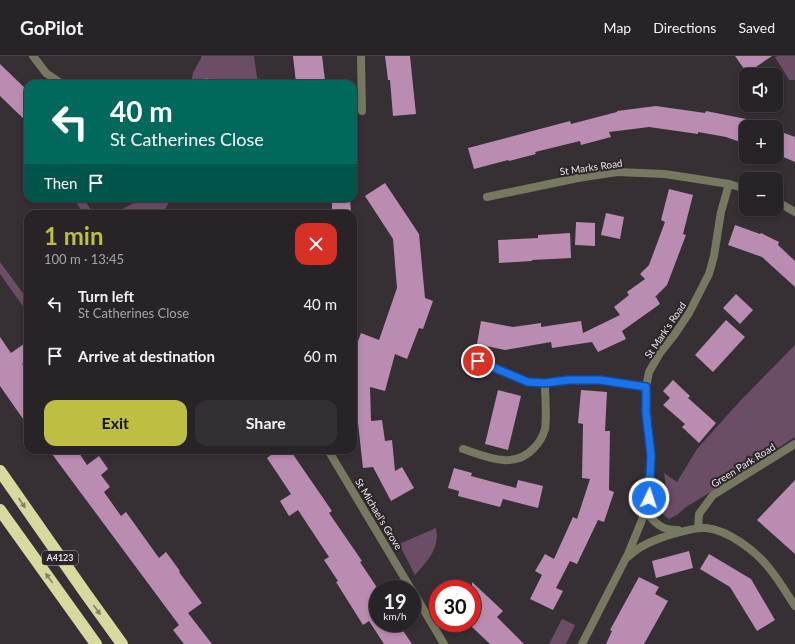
<!DOCTYPE html>
<html lang="en">
<head>
<meta charset="utf-8">
<style>
  body { margin:0; font-family:Lato,sans-serif; background:#342f33; color:#f1f3f6; height:100vh; display:flex; flex-direction:column; font-size:15px; white-space:nowrap }
  * { box-sizing:border-box; margin:0 }
  p { font-size:13px; color:#a5a4a7 }
  .icon { flex:none; width:22px; height:22px; fill:none; stroke:currentColor; stroke-width:2; stroke-linecap:round; stroke-linejoin:round }
  .map { position:relative; flex:1; overflow:hidden }
  .sheet { position:absolute; left:24px; top:154px; width:333px; height:244px; display:flex; flex-direction:column; background:#282327; border-radius:12px; box-shadow:0 2px 6px #0003,0 0 0 1px #444044 }
  .sheet>* { flex:none }
  .guide { position:absolute; left:24px; top:24px; width:333px; height:122px; border-radius:12px; box-shadow:0 2px 6px #0003,0 0 0 1px #444044; background:#00695c; color:#fff; overflow:hidden }
  .fabs { position:absolute; left:739px; top:12px; display:grid; gap:8px }
  .fabs a { display:grid; place-items:center; width:44px; height:44px; border-radius:8px; background:#282327; box-shadow:0 2px 6px #0003,0 0 0 1px #444044; font-size:20px }
  .speed { position:absolute; left:369px; top:524px; display:flex; gap:8px; font-size:20px; font-weight:700; text-align:center }
  .speed>* { display:grid; place-content:center; width:52px; height:52px; border-radius:50%; background:#282327; box-shadow:0 2px 6px #0003,0 0 0 1px #444044; line-height:1 }
  .speed small { font-size:10px; font-weight:400 }
  .speed .limit { border:6px solid #d22; background:#fff; color:#111 }
  .pin { position:absolute; display:grid; place-items:center; width:34px; height:34px; color:#fff; margin:-17px; border:2px solid #fff; border-radius:50%; box-shadow:0 1px 4px #0007 }
  .me { position:absolute; width:44px; margin:-22px; rotate:4deg; stroke-linejoin:round; filter:drop-shadow(0 0 3px #0008) }
  .turn { display:flex; align-items:center; gap:14px; height:84px; padding:0 20px; font-size:18px }
  .turn .icon { width:52px; height:52px; stroke-width:2.5 }
  .turn b { display:block; font-size:28px; line-height:34px }
  .then { display:flex; align-items:center; height:38px; padding:0 20px; background:#0003; gap:8px; font-size:15px }
  .round { display:grid; place-items:center; flex:none; width:42px; height:42px; border-radius:12px; background:#342f33 }
  .summary { display:flex; align-items:center; justify-content:space-between; height:68px; padding:0 20px }
  h1 { font-size:24px; font-weight:700; line-height:30px; color:#bebf42 }
  .button { display:flex; gap:8px; margin-top:auto; padding:8px 20px }
  .button a { flex:1; height:46px; border-radius:12px; background:#bebf42; color:#111; font-size:16px; font-weight:700; line-height:46px; text-align:center }
  .button a+a { background:#342f33; color:#f1f3f6 }
  ul { padding:0; list-style:none }
  li { display:flex; align-items:center; gap:12px; height:52px; padding:0 20px }
  li div { flex:1 }
  li b { display:block; font-size:15px }
  li em { font-style:normal }
  header { display:flex; align-items:center; gap:24px; box-sizing:border-box; height:56px; padding:0 20px; background:#282327; border-bottom:1px solid #444044 }
  header strong { font-size:19px }
  nav { display:flex; gap:22px; margin-inline-start:auto; font-size:14px }
  .map>svg:first-child { display:block }
  .green { fill:#6b4d65 }
  .building { fill:#bb8cb2 }
  .lines { fill:none; stroke-linecap:round; stroke-linejoin:round }
  .lane { stroke:#777860; stroke-width:8 }
  .street { stroke:#777860; stroke-width:8 }
  .highway { stroke:#d7d99e; stroke-width:12 }
  .oneway { fill:#827f64 }
  .route-casing { stroke:#114b97; stroke-width:10 }
  .route { stroke:#1a73e8; stroke-width:7 }
  .labels { text-anchor:middle; stroke-width:4; stroke-linejoin:round; paint-order:stroke }
  .shield { fill:#2c252a; stroke:#b1abb0; stroke-width:1 }
  .shield-label { font-size:9px; font-weight:bold; fill:#eae5e9 }
  .street-label { font-size:10px; fill:#eae5e9; stroke:#2c252a }
</style>
</head>
<body>
<header>
<strong>GoPilot</strong>
<nav><a>Map</a><a>Directions</a><a>Saved</a></nav>
</header>
<div class="map">
<svg width="795" height="588" viewBox="0 0 795 588">
  <rect width="100%" height="100%" fill="#362f34"/>
  <g class="green">
    <path d="M202 0H254L258 28H191L193 17Z"/>
    <path d="M778 0H795V24H789L775 1Z"/>
    <path d="M73 142H84L93 158H84Z"/>
    <path d="M143 142H170L167 150 162 158H113Z"/>
    <path d="M0 206 28 244 27 256 0 218Z"/>
    <path d="M795 289V381L701 442 686 451 677 459 669 463C655 454 662 449 665 436 666 429 665 423 664 417L677 426 697 393 740 345Z"/>
    <path d="M436 472C440 493 428 504 415 519L399 488Z"/>
    <path d="M562 563 575 569 566 588H549Z"/>
  </g>
  <g class="building">
    <path d="M293 0H322L325 24 296 27Z"/>
    <path d="M385 0H410L416 58 393 60 390 24H388Z"/>
    <path d="M735 0H772L747 17Z"/>
    <path d="M0 8 28 35V67L0 40Z"/>
    <path d="M656 50 705 57 706 55 746 63V88L726 81 698 76V78L649 71 609 76 611 81 581 89 580 85 535 96 536 98 509 105 508 104 474 113 468 92 570 65 571 68 617 56V55Z"/>
    <path d="M776 74 795 81V106L776 98Z"/>
    <path d="M385 127 419 178 425 242 433 245 423 273 419 272 407 303 395 298 385 335 370 331 371 365 382 364 385 385 392 384 395 415 402 411 414 432 391 445 373 411 363 412 357 358H353V299L361 277 379 284 397 232 393 183 365 140Z"/>
    <path d="M669 133 693 139 683 178 686 179 667 229 654 242 656 241 660 248 622 275 626 283 598 296 592 286 552 292 551 286 505 294 477 288 481 265 513 271 541 267V271L581 265 583 277 620 259 614 251 629 239 627 236 645 223 640 218 649 209 665 166 661 164Z"/>
    <path d="M332 142H350L351 158H332Z"/>
    <path d="M606 157 624 161 620 183 601 179Z"/>
    <path d="M576 166 595 167V190L575 189Z"/>
    <path d="M735 169 760 178 761 177 779 186 778 189 795 205V231L762 201 728 189Z"/>
    <path d="M570 177 571 202 532 204V205L499 207 498 184 538 182V179Z"/>
    <path d="M736 238 753 254 740 268 723 252Z"/>
    <path d="M726 264 745 281 713 316 695 299Z"/>
    <path d="M0 281 11 297 28 285V304L22 308 28 316V370L0 330Z"/>
    <path d="M673 324 690 340 688 342 716 367 699 387 682 371 685 368 663 349 670 342 663 335Z"/>
    <path d="M498 334 521 340 508 394 485 388Z"/>
    <path d="M581 334 607 336 605 375H610L609 434 614 436 604 466 598 464 577 508 570 505 556 532 563 535 553 554 530 543 542 519 535 515 545 498 554 503 573 461 577 463 590 423 582 422 583 368 578 367Z"/>
    <path d="M49 394H77L87 409 99 400 108 413 101 419 110 431 104 436 121 460 126 456 159 502 166 496 180 515 179 516 202 547 188 557 212 588H184L173 574 179 569Z"/>
    <path d="M278 394H290L332 455 329 457 362 505 360 506 378 533V567H398L412 588H384L369 565 363 569 336 526 338 525 324 504 329 501 298 454 289 460 280 445 291 438 267 402Z"/>
    <path d="M454 412 472 417 471 420 516 432 518 424 543 430 538 452 503 443 500 451 458 440 459 435 448 432Z"/>
    <path d="M795 424V498L757 464Z"/>
    <path d="M689 495 693 512 656 522 652 505Z"/>
    <path d="M709 498 751 523 775 564 757 575 730 531 700 513Z"/>
    <path d="M639 521 659 531 655 538 668 545 644 588H606L612 575 610 574Z"/>
    <path d="M472 526 503 555 497 561 524 588H490L472 571Z"/>
  </g>
  <g class="lines">
    <path class="lane" d="M206 28 207 26"/>
    <g class="street">
      <path d="M33 0 46 17 62 28"/>
      <path d="M361 0 362 55"/>
      <path d="M487 141 578 122 617 116 665 118 729 128 746 133"/>
      <path d="M776 145 795 156"/>
      <path d="M478 305 528 326 545 327 568 324H600L646 331"/>
      <path d="M463 393C487 401 514 414 534 392 539 387 543 380 545 373 547 362 545 338 545 327"/>
      <path d="M328 394 411 533"/>
      <path d="M645 455C654 466 662 475 678 474"/>
      <path d="M698 472 699 458 713 439 795 388"/>
      <path d="M628 501C640 489 656 483 673 478 684 475 695 471 706 472 728 474 756 495 769 512 779 524 787 538 795 550"/>
      <path d="M412 534 444 588"/>
      <path d="M582 588 628 498 642 464 649 442 651 417V399L645 336 649 316 660 297 675 278 689 257 709 218 714 200 721 156 729 128"/>
    </g>
    <g class="highway">
      <path d="M0 415 86 538 122 588"/>
      <path d="M0 454 96 588"/>
    </g>
  </g>
  <defs><path id="oneway-solid" d="M-6-.8H1V-3.2L6.5 0L1 3.2V.8H-6Z"/></defs>
  <g class="oneway">
    <use href="#oneway-solid" transform="translate(22 447) rotate(56)"/>
    <use href="#oneway-solid" transform="translate(49 522) rotate(-126)"/>
    <use href="#oneway-solid" transform="translate(97 554) rotate(54)"/>
  </g>
  <g class="lines">
    <defs>
      <path id="route" d="M478 305 528 326 545 327 568 324H600L646 331V357L651 399 649 442"/>
    </defs>
    <use href="#route" class="route-casing"/>
    <use href="#route" class="route"/>
  </g>
  <g class="labels">
    <rect class="shield" x="42" y="495" width="36" height="14" rx="3"/>
    <g class="shield-label">
      <text x="60" y="505">A4123</text>
    </g>
    <g class="street-label">
      <text transform="translate(591 111) rotate(-8)" y="4">St Marks Road</text>
      <text transform="translate(665 274) rotate(-56)" y="4">St Mark's Road</text>
      <text transform="translate(743 409) rotate(-32)" y="4">Green Park Road</text>
      <text transform="translate(379 458) rotate(59)" y="4">St Michael's Grove</text>
    </g>
  </g>
</svg>
<div class="fabs">
<a><svg class="icon" aria-label="sound" viewBox="0 0 24 24"><path d="M4 9h4l5-4v14l-5-4H4zM17 9q2 3 0 6"/></svg></a>
<a>+</a>
<a>−</a>
</div>
<div class="speed"><div>19<small>km/h</small></div><div class="limit">30</div></div>
<div class="pin" style="left:478px;top:305px;background:#d93025"><svg class="icon" aria-label="arrive" viewBox="0 0 24 24"><path d="M6 21V4h12l-3 4 3 4H6"/></svg></div>
<svg class="me" style="left:649px;top:442px" viewBox="-20 -20 40 40"><circle r="17" fill="#1a73e8" stroke="#fff" stroke-width="3"/><path d="M0-11L8 9 0 5-8 9z" fill="#fff"/></svg>
<div class="guide">
<div class="turn"><svg class="icon" aria-label="left" viewBox="0 0 24 24"><path d="M17 20v-9H6M10 6l-5 5 5 5"/></svg><div><b>40 m</b>St Catherines Close</div></div>
<div class="then">Then<svg class="icon" aria-label="arrive" viewBox="0 0 24 24"><path d="M6 21V4h12l-3 4 3 4H6"/></svg></div>
</div>
<section class="sheet">
<div class="summary"><div><h1>1 min</h1><p>100 m · 13:45</p></div><a class="round" style="background:#d93025;color:#fff"><svg class="icon" aria-label="close" viewBox="0 0 24 24"><path d="M6 6l12 12M18 6L6 18"/></svg></a></div>
<ul>
<li><svg class="icon" aria-label="left" viewBox="0 0 24 24"><path d="M17 20v-9H6M10 6l-5 5 5 5"/></svg><div><b>Turn left</b><p>St Catherines Close</p></div><em>40 m</em></li>
<li><svg class="icon" aria-label="arrive" viewBox="0 0 24 24"><path d="M6 21V4h12l-3 4 3 4H6"/></svg><div><b>Arrive at destination</b></div><em>60 m</em></li>
</ul>
<div class="button"><a>Exit</a><a>Share</a></div>
</section>
</div>
</body>
</html>
